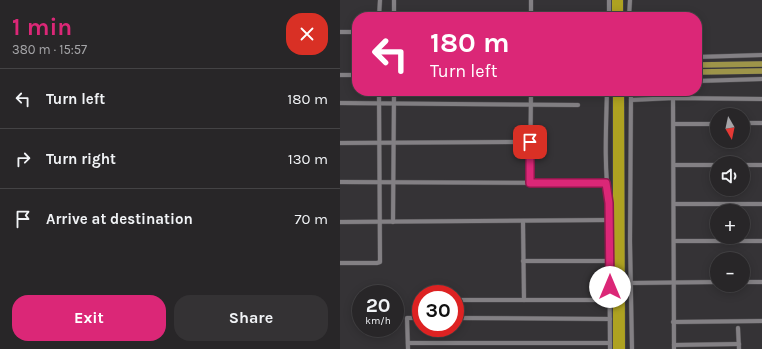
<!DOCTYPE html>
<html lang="en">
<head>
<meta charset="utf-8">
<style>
  body { margin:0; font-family:Karla,sans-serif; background:#343234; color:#f1f3f6; height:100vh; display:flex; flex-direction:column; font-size:15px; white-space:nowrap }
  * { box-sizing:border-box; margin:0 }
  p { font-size:13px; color:#a5a5a8 }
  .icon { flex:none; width:22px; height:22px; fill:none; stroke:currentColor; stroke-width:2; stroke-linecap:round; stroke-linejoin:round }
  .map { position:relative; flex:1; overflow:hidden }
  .details { display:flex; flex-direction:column; background:#282628; width:340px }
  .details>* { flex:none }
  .guide { position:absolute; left:12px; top:12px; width:350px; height:84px; border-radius:16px; box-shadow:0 2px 10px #0003,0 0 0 1px #444345; background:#db2777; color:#fff; overflow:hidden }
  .needle { width:26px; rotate:171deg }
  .buttons { position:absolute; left:370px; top:108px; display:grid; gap:8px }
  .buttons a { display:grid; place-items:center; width:40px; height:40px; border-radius:50%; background:#282628; box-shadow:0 2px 10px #0003,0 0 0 1px #444345; font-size:20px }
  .speed { position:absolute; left:12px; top:285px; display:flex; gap:8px; font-size:20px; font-weight:700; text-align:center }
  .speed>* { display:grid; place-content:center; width:52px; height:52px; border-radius:50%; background:#282628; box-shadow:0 2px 10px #0003,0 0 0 1px #444345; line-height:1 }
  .speed small { font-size:10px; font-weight:400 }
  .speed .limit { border:6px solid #d22; background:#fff; color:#111 }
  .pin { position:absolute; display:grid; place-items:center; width:34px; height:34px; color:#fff; margin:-17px; border-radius:8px; box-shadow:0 2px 6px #0006 }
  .me { position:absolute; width:44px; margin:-22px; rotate:0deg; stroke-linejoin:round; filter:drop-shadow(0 0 3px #0008) }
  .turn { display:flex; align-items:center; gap:14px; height:84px; padding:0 12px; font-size:18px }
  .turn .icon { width:52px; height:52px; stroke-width:2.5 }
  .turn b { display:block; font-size:28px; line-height:34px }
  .round { display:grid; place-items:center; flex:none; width:42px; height:42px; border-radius:16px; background:#343234 }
  .overview { display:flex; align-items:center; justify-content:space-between; height:68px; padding:0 12px }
  h1 { font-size:24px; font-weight:700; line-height:30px; color:#db2777 }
  .button { display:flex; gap:8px; margin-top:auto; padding:8px 12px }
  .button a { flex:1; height:46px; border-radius:16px; background:#db2777; color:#fff; font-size:16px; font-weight:700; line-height:46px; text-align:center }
  .button a+a { background:#343234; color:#f1f3f6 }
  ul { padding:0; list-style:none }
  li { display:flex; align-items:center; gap:12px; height:60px; padding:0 12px; border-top:1px solid #444345 }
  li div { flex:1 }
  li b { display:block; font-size:15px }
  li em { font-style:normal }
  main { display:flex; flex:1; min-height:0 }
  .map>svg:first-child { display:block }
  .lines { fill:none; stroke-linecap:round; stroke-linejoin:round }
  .minor-casing { stroke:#514f52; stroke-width:5 }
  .major-casing { stroke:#514f52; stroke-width:6 }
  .highway-casing { stroke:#514f52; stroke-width:7 }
  .minor { stroke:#838084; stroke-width:4 }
  .major { stroke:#9d9449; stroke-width:5.5 }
  .highway { stroke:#aea221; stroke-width:6 }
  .route-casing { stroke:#8e194d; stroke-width:10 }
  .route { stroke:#db2777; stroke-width:7 }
</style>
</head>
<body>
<main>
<section class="details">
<div class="overview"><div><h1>1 min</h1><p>380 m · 15:57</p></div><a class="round" style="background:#d93025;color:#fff"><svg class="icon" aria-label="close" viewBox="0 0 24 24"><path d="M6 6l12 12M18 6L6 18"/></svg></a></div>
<ul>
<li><svg class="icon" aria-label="left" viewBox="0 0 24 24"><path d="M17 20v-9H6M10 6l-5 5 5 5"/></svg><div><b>Turn left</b></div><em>180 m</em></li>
<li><svg class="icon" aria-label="right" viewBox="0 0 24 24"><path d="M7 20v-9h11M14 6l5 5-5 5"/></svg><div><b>Turn right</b></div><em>130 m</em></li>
<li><svg class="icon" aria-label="arrive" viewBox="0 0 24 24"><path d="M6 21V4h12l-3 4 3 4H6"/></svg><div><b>Arrive at destination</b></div><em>70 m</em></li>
</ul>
<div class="button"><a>Exit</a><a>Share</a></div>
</section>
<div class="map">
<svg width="422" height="349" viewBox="0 0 422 349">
  <rect width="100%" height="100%" fill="#353336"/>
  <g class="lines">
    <defs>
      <g id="minor">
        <path d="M54 0V17"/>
        <path d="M269 0V17"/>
        <path d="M39 17 40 0"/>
        <path d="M191 17V0"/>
        <path d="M289 17 290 0"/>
        <path d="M0 32H17"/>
        <path d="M357 57 422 55"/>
        <path d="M0 75H17"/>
        <path d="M357 81 422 79"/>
        <path d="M267 91C266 129 264 166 269 203L270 349"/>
        <path d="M291 91 290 241 292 349"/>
        <path d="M333 91 334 349"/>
        <path d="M291 100 334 98 422 99"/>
        <path d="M0 103 238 105"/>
        <path d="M403 123H422"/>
        <path d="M334 124H377"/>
        <path d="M0 143 190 142"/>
        <path d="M334 165H377"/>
        <path d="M403 165H422"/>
        <path d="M0 182 266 183"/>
        <path d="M190 183 191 91"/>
        <path d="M334 204H422"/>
        <path d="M183 221 184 300"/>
        <path d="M0 222 269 220"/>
        <path d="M53 222 54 91"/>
        <path d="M334 241H422"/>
        <path d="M183 261H269"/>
        <path d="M0 263H37L40 262V260L39 91"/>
        <path d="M403 282H422"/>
        <path d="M291 283 377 282"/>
        <path d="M121 300H270"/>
        <path d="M115 318 270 319"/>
        <path d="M333 322 422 321"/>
        <path d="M398 328 399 349"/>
        <path d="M68 343H270"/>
        <path d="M334 345 399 344"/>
        <path d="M68 349 67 318H81"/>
      </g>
      <g id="major">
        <path d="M357 65 422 64"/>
        <path d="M357 72 422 71"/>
      </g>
      <g id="highway">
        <path d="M275 0V17"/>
        <path d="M280 0V17"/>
        <path d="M276 91V349"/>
        <path d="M281 91 282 349"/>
      </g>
    </defs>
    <use href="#minor" class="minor-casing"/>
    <use href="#major" class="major-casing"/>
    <use href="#highway" class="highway-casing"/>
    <use href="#minor" class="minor"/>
    <use href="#major" class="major"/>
    <use href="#highway" class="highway"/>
  </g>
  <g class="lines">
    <defs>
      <path id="route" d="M190 142V183H266L269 203 270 287"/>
    </defs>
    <use href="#route" class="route-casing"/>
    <use href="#route" class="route"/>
  </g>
</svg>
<div class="buttons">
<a><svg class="needle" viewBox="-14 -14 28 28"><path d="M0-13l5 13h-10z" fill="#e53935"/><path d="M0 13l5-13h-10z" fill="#a5a5a8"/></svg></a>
<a><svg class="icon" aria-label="sound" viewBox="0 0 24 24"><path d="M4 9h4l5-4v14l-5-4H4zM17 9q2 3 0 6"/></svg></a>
<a>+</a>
<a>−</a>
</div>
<div class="speed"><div>20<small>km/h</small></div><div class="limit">30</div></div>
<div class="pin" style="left:190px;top:142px;background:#d93025"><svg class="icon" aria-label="arrive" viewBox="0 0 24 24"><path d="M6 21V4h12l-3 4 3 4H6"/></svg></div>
<svg class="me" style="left:270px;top:287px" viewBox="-20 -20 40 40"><circle r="19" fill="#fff"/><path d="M0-13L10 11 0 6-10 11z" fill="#db2777"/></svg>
<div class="guide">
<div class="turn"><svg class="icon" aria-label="left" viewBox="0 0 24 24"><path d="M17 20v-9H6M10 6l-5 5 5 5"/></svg><div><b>180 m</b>Turn left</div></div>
</div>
</div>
</main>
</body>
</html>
